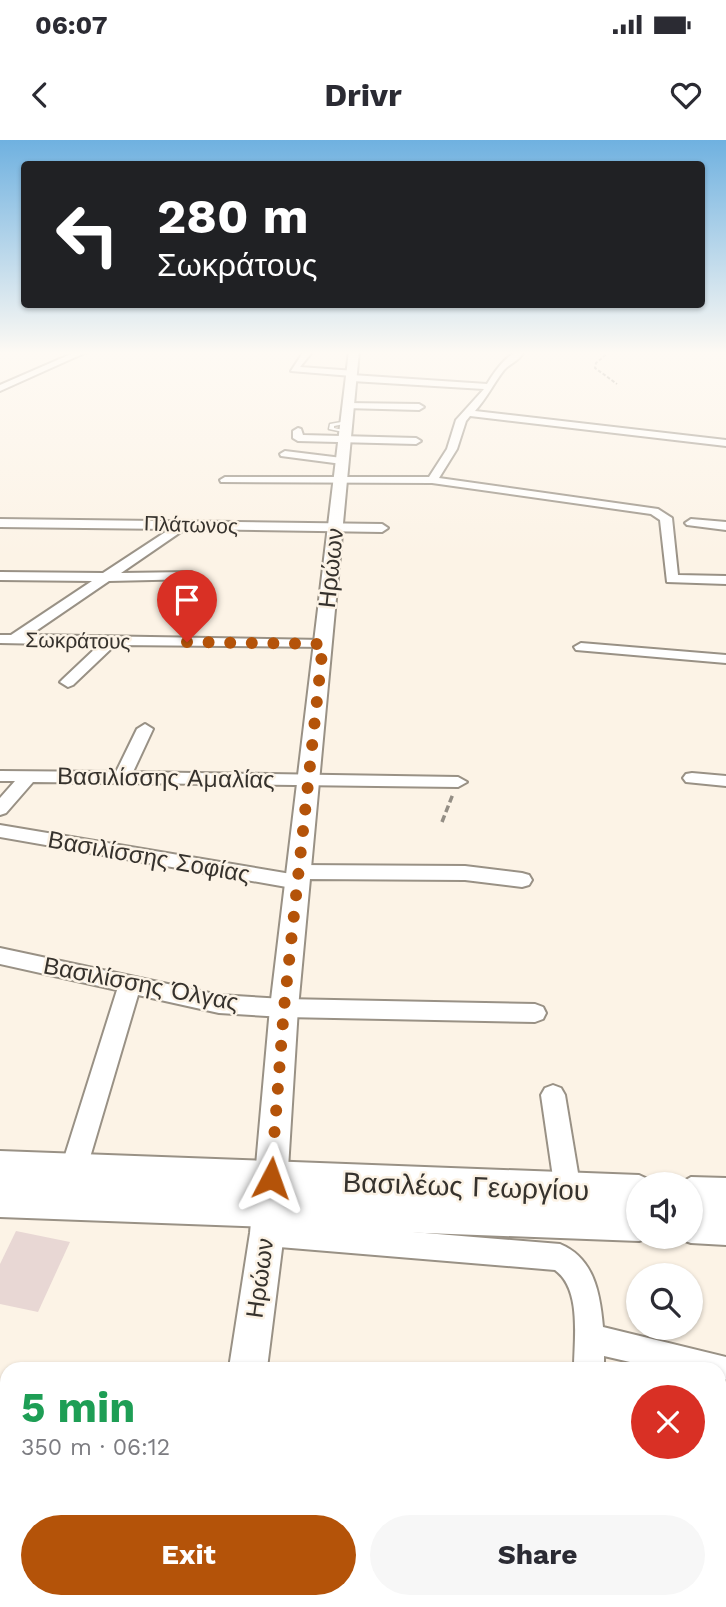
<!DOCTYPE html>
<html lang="en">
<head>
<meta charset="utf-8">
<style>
  body { margin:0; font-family:"Work Sans",sans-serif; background:#f7f7f7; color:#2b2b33; height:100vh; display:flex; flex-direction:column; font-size:26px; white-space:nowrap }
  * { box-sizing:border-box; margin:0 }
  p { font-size:23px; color:#7c7c81 }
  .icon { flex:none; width:38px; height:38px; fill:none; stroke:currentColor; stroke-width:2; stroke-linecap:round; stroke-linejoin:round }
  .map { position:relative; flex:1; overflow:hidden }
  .panel { position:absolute; left:0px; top:1222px; width:726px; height:247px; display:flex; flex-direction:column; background:#fff; border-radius:21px 21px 0 0; box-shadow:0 2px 5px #0004 }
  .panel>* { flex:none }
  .banner { position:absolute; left:21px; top:21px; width:684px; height:147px; border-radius:7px; box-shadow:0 2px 5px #0004; background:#202124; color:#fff; overflow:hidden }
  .buttons { position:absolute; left:626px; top:1032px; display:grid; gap:14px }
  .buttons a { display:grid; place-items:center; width:77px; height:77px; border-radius:50%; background:#fff; box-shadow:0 2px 5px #0004; font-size:35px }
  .pin { position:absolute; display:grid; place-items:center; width:60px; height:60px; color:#fff; margin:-72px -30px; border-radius:50% 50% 50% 0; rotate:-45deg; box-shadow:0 0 7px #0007 }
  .pin .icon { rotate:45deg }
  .me { position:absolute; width:77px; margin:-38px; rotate:4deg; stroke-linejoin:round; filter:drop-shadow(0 0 5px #0008) }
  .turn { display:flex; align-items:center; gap:24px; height:147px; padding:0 21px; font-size:32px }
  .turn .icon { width:91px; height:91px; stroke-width:2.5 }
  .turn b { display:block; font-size:49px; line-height:60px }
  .round { display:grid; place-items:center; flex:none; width:74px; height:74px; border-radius:37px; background:#f7f7f7 }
  .headline { display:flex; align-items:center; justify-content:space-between; height:119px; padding:0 21px }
  h1 { font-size:42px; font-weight:700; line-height:52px; color:#1e9e55 }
  .cta { display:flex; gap:14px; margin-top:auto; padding:14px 21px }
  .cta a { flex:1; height:80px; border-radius:42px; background:#b45309; color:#fff; font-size:28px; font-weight:700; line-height:80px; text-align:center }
  .cta a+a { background:#f7f7f7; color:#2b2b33 }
  .status { display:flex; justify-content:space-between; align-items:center; height:49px; padding:0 35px; background:#fff; direction:ltr }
  .status svg { height:19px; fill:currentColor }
  header { display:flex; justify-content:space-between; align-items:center; height:91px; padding:0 21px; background:#fff; font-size:32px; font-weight:700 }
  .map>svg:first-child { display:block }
  .building { fill:#e8d7d4 }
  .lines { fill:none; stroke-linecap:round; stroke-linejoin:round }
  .service-casing { stroke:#999185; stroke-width:3 }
  .minor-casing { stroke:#999185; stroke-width:4 }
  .tertiary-casing { stroke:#999185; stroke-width:4 }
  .secondary-casing { stroke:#999185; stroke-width:4 }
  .path-far1 { stroke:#948e85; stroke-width:2; stroke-dasharray:3.5 2; stroke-linecap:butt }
  .path { stroke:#948e85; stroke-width:3.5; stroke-dasharray:7 3.5; stroke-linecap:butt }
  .service { fill:#fff; fill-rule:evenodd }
  .minor { fill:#fff; fill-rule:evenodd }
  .tertiary { fill:#fff; fill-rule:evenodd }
  .secondary { fill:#fff; fill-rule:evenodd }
  .route { stroke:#b45309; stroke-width:12; stroke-dasharray:0 21.6 }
  .labels { text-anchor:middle; stroke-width:5; stroke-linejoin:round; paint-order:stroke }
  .far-street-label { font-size:21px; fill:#36322d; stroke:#fcf3e6 }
  .street-label { font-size:24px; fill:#36322d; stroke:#fcf3e6 }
  .near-street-label { font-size:28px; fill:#36322d; stroke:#fcf3e6 }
</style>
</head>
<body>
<div class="status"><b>06:07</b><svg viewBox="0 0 49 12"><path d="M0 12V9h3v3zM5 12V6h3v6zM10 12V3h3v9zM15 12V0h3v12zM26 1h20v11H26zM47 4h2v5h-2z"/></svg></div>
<header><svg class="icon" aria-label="back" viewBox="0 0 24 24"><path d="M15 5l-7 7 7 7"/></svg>Drivr<svg class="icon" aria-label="heart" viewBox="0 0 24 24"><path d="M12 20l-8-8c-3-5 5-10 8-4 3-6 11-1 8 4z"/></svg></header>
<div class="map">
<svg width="726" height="1467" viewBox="0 0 726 1467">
  <rect width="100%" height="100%" fill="#fcf3e6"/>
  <path class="building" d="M16 1091 70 1102 38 1172 0 1164V1124Z"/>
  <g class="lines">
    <defs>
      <path id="service" d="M347 281 349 283 334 286V288L348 291V293L329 289 330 284Z"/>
      <g id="minor">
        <path d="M78 211H89L0 251V245Z"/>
        <path d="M304 211H313L300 227 355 231 352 235 487 244C495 231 508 211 524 211 520 221 510 223 504 230 493 244 487 258 475 271L726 300V306L470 276 466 281 457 309 439 338 658 369 672 378 678 435 726 436V444L667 442 660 380 651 374 432 343 221 342 220 340 225 337H429L447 309 456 280 484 249 352 241 348 238 352 236 291 231Z"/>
        <path d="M348 263 419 264 424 267 419 270 345 268 343 266Z"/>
        <path d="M298 288 301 289 303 295 416 298 421 301 416 304 298 301 293 298V291Z"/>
        <path d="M285 311 342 318 347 321 342 324 281 316 280 314Z"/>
        <path d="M0 379 382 384 388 388 382 392 185 389 121 433 191 432 197 436 196 439 109 441 30 495 323 500 328 501V507L115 505 73 545 68 547 60 542 63 539 99 505 0 503V495H11L92 441 0 440V432L103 433 170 389 0 387Z"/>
        <path d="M691 379 726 382V390L687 385 685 383Z"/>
        <path d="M581 503 726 515V523L576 510 574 507Z"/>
        <path d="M145 584 153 589 133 632 458 637 467 642 458 647 33 642 6 673 0 675V658L15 641H0V631L116 632 137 589Z"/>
        <path d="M692 633 726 636V646L686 642 683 638 686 634Z"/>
        <path d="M0 685 291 734 292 727 299 725 465 726 522 733 529 735 532 740 529 745 522 747 465 740 306 739 308 742 305 747 298 749 0 697Z"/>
        <path d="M0 808 219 855 284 859 535 864 543 867 546 873 543 879 535 882 284 877 219 873 138 855 86 1031 82 1039 73 1043 64 1039 60 1031 117 850 0 824Z"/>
        <path d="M553 945 561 948 565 955 581 1051 577 1059 568 1063 559 1059 555 1051 541 955 545 948Z"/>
        <path d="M267 1080 560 1104C594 1118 600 1153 603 1187L726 1217V1239L719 1242V1228H656L604 1216V1228H574C574 1200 582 1149 555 1130L267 1106 257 1102 254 1093 257 1084Z"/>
        <rect x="351" y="1461" width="34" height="6"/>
        <rect x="577" y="1461" width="34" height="6"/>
      </g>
      <g id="tertiary">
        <path d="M349 211H359L298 868 284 1093 267 1228H229L250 1093 270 868Z"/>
        <path d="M191 1461H235L234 1467H190Z"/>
      </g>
      <g id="secondary">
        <path d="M0 1011 639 1035 652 1041 654 1045H639V1097H650L639 1101 0 1077Z"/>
        <path d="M691 1037 726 1038V1105L691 1103 677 1098 691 1097V1045H677Z"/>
      </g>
    </defs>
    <use href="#service" class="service-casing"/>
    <use href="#minor" class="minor-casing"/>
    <use href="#tertiary" class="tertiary-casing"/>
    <use href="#secondary" class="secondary-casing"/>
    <path class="path-far1" d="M610 211 596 223 595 228 617 244"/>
    <path class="path" d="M442 682 453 654"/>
    <use href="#service" class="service"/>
    <use href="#minor" class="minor"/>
    <use href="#tertiary" class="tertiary"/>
    <use href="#secondary" class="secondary"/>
  </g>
  <linearGradient id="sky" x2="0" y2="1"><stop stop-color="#6fb1e0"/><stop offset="0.51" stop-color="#fefaf4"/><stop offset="1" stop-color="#fefaf4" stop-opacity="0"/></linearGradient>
  <rect width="726" height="417" fill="url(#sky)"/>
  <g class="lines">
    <path class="route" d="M187 502 323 504 284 868 271 1038"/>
  </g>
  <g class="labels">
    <g class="far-street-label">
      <text transform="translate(191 385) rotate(2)" y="7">Πλάτωνος</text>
      <text transform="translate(78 501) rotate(1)" y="7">Σωκράτους</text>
    </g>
    <g class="street-label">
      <text transform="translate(331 428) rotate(-84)" y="8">Ηρώων</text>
      <text transform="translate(166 638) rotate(1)" y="8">Βασιλίσσης Αμαλίας</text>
      <text transform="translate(149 717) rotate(10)" y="8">Βασιλίσσης Σοφίας</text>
      <text transform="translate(141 844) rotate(11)" y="8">Βασιλίσσης Όλγας</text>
      <text transform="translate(260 1138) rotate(-82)" y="8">Ηρώων</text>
    </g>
    <g class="near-street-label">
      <text transform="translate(466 1046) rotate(2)" y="10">Βασιλέως Γεωργίου</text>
    </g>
  </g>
</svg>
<div class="buttons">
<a><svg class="icon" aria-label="sound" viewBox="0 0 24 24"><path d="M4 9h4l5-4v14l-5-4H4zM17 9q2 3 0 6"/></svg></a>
<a><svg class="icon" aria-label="search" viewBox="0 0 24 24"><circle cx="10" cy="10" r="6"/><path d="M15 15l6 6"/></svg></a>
</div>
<div class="pin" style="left:187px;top:502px;background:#d93025"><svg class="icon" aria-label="arrive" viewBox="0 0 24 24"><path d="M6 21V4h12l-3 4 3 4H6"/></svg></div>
<svg class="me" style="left:271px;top:1038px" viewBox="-20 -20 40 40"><path d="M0-17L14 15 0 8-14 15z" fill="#b45309" stroke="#fff" stroke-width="4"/></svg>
<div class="banner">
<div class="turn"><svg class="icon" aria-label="left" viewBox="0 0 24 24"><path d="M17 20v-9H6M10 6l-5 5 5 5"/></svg><div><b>280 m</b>Σωκράτους</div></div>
</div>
<section class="panel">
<div class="headline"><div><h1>5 min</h1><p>350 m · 06:12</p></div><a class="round" style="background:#d93025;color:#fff"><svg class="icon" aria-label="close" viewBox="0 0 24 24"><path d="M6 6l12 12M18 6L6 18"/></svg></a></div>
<div class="cta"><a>Exit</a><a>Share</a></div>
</section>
</div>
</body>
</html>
